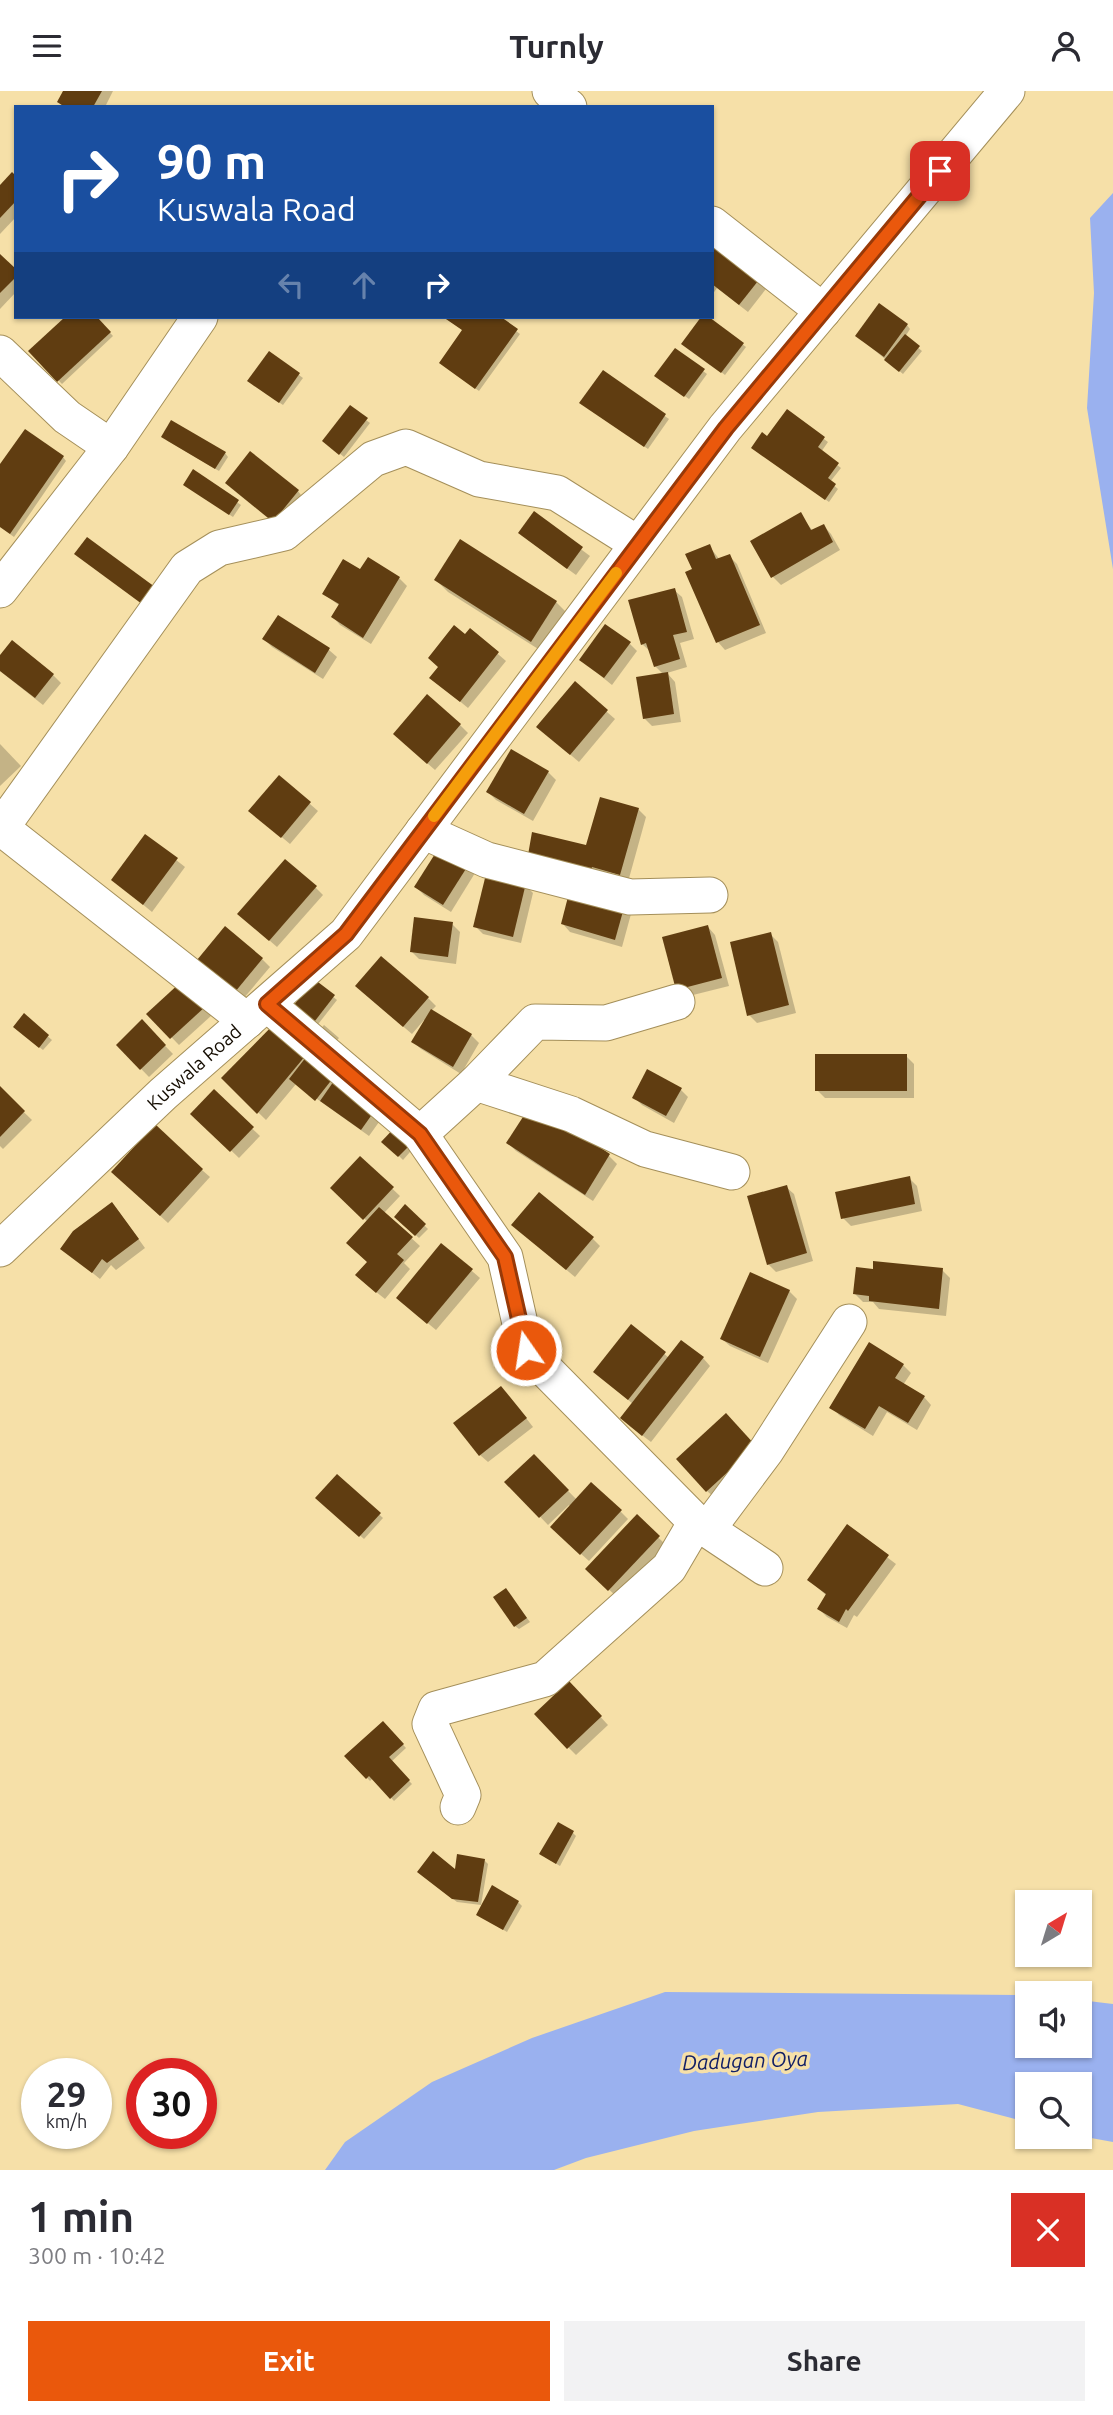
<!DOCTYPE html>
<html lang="en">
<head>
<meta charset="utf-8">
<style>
  body { margin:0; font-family:Ubuntu,sans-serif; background:#f2f2f3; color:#2b2b33; height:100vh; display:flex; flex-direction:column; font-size:26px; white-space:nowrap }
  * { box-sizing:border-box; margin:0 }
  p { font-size:23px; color:#7c7c81 }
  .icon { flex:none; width:38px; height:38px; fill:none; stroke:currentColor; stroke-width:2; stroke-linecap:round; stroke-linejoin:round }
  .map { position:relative; height:2079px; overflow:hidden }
  .side { display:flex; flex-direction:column; background:#fff; flex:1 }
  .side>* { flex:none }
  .hud { position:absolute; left:14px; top:14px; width:700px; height:214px; border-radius:0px; box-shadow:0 2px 5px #0004; background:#1a4fa0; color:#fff; overflow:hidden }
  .needle { width:46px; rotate:38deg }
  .tools { position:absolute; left:1015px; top:1799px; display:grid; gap:14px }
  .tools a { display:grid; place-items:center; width:77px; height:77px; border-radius:0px; background:#fff; box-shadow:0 2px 5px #0004; font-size:35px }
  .speed { position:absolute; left:21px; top:1967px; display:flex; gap:14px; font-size:35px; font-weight:700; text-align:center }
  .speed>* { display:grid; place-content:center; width:91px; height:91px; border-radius:50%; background:#fff; box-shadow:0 2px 5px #0004; line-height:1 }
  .speed small { font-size:18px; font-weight:400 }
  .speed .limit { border:10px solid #d22; background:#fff; color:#111 }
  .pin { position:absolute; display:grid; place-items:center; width:60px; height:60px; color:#fff; margin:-30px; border-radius:14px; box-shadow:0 4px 10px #0006 }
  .me { position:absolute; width:77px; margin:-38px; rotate:347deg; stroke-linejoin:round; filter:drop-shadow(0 0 5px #0008) }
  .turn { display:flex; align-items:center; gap:24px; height:147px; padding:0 28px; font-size:32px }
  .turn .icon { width:91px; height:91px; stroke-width:2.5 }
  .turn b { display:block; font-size:49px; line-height:60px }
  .lanes { display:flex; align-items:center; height:66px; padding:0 28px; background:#0003; justify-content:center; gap:35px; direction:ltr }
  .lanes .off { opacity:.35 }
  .round { display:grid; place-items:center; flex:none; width:74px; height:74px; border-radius:0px; background:#f2f2f3 }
  .overview { display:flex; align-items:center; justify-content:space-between; height:119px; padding:0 28px }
  h1 { font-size:42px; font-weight:700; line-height:52px }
  .button { display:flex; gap:14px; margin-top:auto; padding:14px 28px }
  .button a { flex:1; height:80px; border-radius:0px; background:#ea580c; color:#fff; font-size:28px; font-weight:700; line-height:80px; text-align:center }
  .button a+a { background:#f2f2f3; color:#2b2b33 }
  header { display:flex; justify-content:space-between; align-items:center; height:91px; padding:0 28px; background:#fff; font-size:32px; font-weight:700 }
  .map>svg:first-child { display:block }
  .water { fill:#9ab1ef }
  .shadow { fill:#0003 }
  .building { fill:#603d11 }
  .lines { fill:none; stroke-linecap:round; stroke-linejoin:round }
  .minor-casing { stroke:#a48f5a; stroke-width:37 }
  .minor { stroke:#fff; stroke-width:35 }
  .route-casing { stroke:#983908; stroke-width:18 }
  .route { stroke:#ea580c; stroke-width:12 }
  .slow { stroke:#f59e0b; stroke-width:12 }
  .labels { text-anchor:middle; stroke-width:7; stroke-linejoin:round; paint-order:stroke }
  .street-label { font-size:19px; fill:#140c00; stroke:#f6e0a8 }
  .water-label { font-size:21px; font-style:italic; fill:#132066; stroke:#f6e0a8 }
</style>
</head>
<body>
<header><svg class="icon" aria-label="menu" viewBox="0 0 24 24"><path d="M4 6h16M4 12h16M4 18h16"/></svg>Turnly<svg class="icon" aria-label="person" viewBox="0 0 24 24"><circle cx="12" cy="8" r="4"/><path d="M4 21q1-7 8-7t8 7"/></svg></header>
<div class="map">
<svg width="1113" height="2079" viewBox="0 0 1113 2079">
  <rect width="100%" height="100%" fill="#f6e0a8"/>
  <g class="water">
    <path d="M1113 102V478L1087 317 1094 202 1090 127Z"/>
    <path d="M665 1901 1027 1904V1955H1080V1909L1113 1913V2051L1080 2045V1993H1027V2031L958 2013 818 2021 694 2040 586 2067 554 2079H325L345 2051 432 1991 532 1947Z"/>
  </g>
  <g class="shadow">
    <path d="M65 0H113L105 16H64L59 11Z"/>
    <path d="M16 87V126L0 143V97Z"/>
    <path d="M712 146 769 194 748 221 717 197 712 204Z"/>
    <path d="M0 166 16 180V201L0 218Z"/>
    <path d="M67 226H95L113 245 62 293 31 261Z"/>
    <path d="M444 226H498L520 243 479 300 444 275 464 240Z"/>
    <path d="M703 226H706L746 256 725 284 684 252Z"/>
    <path d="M907 234 910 238 905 246 922 260 903 283 861 248Z"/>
    <path d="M269 262 303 287 283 314 253 294Z"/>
    <path d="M703 280 707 283 689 308 658 286Z"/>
    <path d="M603 282 669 328 648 358 585 315Z"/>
    <path d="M787 321 828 351 821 361 841 377 830 391 838 398 829 411 757 360Z"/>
    <path d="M366 329 370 332 344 366 328 353Z"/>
    <path d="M166 349 225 362 228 366 219 380Z"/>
    <path d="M63 366 66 370 14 446 0 436V376Z"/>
    <path d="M194 381 241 414 233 426 189 397Z"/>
    <path d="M231 395 298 400 301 404 278 433Z"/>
    <path d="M534 423 590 465 576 484 528 449Z"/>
    <path d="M800 424 813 440 824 435 831 443 840 459 781 494 773 486 752 451Z"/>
    <path d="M709 455 720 469 729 465 737 473 766 542 725 559 718 551 694 479Z"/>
    <path d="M361 481 399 487 407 495 371 553 340 534 333 526 340 515 324 503Z"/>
    <path d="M436 489 556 511 568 523 543 561 448 501Z"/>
    <path d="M674 499 682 506 694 548 680 552 687 576 667 582 675 591 681 631 652 635 644 627 663 583 655 575 651 561 642 553Z"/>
    <path d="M470 539 506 570 468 617 440 594Z"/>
    <path d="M264 548 329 559 337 566 323 588 272 556Z"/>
    <path d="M630 553 637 560 612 594 581 569Z"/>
    <path d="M0 567 53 584 61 592 43 614 0 580Z"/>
    <path d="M575 593 615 628 579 671 546 643Z"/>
    <path d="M460 634 468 642 435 679 403 651Z"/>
    <path d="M0 653 21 675 0 695Z"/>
    <path d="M548 681 556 689 533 730 496 709 488 701Z"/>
    <path d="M279 686 318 720 290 753 259 727Z"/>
    <path d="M638 718 646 726 628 791 537 771 587 756Z"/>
    <path d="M146 745 185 776 152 821 113 789Z"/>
    <path d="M440 758 475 782 451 821 424 804 416 796Z"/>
    <path d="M525 794 533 802 521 852 483 843 475 835Z"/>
    <path d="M315 796 323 804 277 856 247 830Z"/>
    <path d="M624 815 631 823 622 856 570 841 563 833Z"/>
    <path d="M452 833 460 841 456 873 419 868 411 860Z"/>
    <path d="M708 836 715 844 729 895 685 906 677 898Z"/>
    <path d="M770 843 778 851 796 922 757 932 749 924Z"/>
    <path d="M262 868 270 876 244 907 207 877Z"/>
    <path d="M315 891 337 909 312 941Z"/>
    <path d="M182 892 212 924 179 954 149 923Z"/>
    <path d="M365 903 428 907 436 915 431 920 471 944 479 952 461 983 421 958 413 951 426 930 424 929 412 943Z"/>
    <path d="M24 925 52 949 43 959 18 939Z"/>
    <path d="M142 931 173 963 149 986 118 954Z"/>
    <path d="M324 934 339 947 333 954 318 941Z"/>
    <path d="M310 959 384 1024 369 1045 296 993 266 1029 223 987Z"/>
    <path d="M906 965 914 973V1007H825L817 999Z"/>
    <path d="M0 998 32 1029 3 1058 0 1055Z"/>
    <path d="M681 999 688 1006 674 1032 642 1014 634 1006Z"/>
    <path d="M214 1001 260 1045 239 1067 193 1023Z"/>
    <path d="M533 1014 609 1065 617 1073 593 1110 516 1060 508 1052Z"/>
    <path d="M384 1050 417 1053 403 1069Z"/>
    <path d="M360 1067 400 1105 384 1122 420 1155 404 1172 410 1178 385 1208 365 1192 369 1171 368 1131 332 1097Z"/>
    <path d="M202 1079 210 1086 168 1132 121 1089Z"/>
    <path d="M909 1087 917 1095 922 1120 851 1135 843 1127Z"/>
    <path d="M786 1096 794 1103 813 1170 776 1181 768 1173Z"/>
    <path d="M405 1116 428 1138 419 1147 396 1126Z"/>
    <path d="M119 1121 145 1157 116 1179 111 1174 100 1188 63 1158Z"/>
    <path d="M521 1141 592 1147 600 1155 575 1186Z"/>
    <path d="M442 1154 480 1187 436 1239 406 1214Z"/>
    <path d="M942 1179 950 1187 946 1225 879 1218 873 1211H863L855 1203 874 1180Z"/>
    <path d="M789 1200 797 1208 768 1272 730 1255 722 1248Z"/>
    <path d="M632 1235 669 1267H703L710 1275 651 1351 630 1335 633 1313 603 1288Z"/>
    <path d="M903 1274 911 1282 903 1294 924 1306 931 1314 917 1339 887 1321 873 1345 839 1324 832 1316Z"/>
    <path d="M509 1305 533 1336 488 1371 480 1364Z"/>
    <path d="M726 1325 762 1364 715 1407 707 1400Z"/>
    <path d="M534 1365 577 1409 620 1420 628 1428 589 1470 560 1444 571 1416 569 1414 548 1434 507 1391Z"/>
    <path d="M337 1385 383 1427 364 1448 318 1407Z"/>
    <path d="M637 1426 666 1454 617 1506 587 1478Z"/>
    <path d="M847 1436 896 1473 857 1526 854 1524 847 1537 827 1526 819 1518 827 1505 809 1489Z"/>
    <path d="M509 1503 530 1531 519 1538 515 1535Z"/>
    <path d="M569 1592 608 1634 576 1664 568 1656Z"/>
    <path d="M383 1632 406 1657 391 1671 412 1693 394 1710 373 1687 370 1690 347 1666Z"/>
    <path d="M573 1742 576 1745 560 1775 545 1766Z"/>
    <path d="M484 1769 488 1773 481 1814 457 1811 422 1784 456 1781Z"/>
    <path d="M518 1811 522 1815 507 1841 478 1824Z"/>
  </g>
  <g class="building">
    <path d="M63 0H102L93 16H65L57 11Z"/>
    <path d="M12 81 16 85V110L0 127V94Z"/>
    <path d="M712 144 762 185 739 214 712 193Z"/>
    <path d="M0 163 16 178V186L0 202Z"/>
    <path d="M879 212 908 233 884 266 855 245Z"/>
    <path d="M65 226H97L111 241 57 291 28 260Z"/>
    <path d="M443 226H501L518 238 475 298 439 272 462 239Z"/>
    <path d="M701 226H709L744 252 721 282 681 253Z"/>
    <path d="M905 243 920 255 899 281 884 269Z"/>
    <path d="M675 257 705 278 684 306 654 285Z"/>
    <path d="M269 260 300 282 279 312 247 290Z"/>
    <path d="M603 279 666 323 644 356 579 312Z"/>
    <path d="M350 314 368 327 339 364 322 350Z"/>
    <path d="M787 318 825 346 818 356 839 372 828 387 836 393 825 409 751 357 762 341 767 345Z"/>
    <path d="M171 329 226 361 215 378 161 346Z"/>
    <path d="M25 338 64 365 10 443 0 436V373Z"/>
    <path d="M250 360 299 399 273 431 225 392Z"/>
    <path d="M193 378 239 409 229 424 183 394Z"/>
    <path d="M534 420 583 456 567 478 518 442Z"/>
    <path d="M801 421 811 439 824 433 833 451 771 487 750 450Z"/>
    <path d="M87 446 155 496 142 513 74 463Z"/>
    <path d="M460 448 557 510 531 551 434 489Z"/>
    <path d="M710 453 716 468 730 463 760 534 716 552 685 481 692 478 685 463Z"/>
    <path d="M368 466 400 486 363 547 331 526 339 513 322 503 343 468 360 478Z"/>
    <path d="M675 497 687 541 673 544 680 568 654 576 646 552 641 554 628 509Z"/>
    <path d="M278 524 330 557 315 582 262 548Z"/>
    <path d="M605 533 631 551 604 587 579 569Z"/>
    <path d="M454 534 465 543 470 537 499 561 460 611 429 587 438 576 428 567Z"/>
    <path d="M12 549 54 583 35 607 0 580V564Z"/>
    <path d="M668 581 674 623 643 628 636 586Z"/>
    <path d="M575 590 608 619 570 664 536 636Z"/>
    <path d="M427 603 461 633 427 673 393 643Z"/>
    <path d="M511 658 549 680 524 723 486 701Z"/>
    <path d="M279 684 311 711 281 747 248 720Z"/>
    <path d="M600 706 639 717 620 784 592 776 591 779 528 764 532 741 586 754Z"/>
    <path d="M145 743 178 767 143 814 111 789Z"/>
    <path d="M440 755 469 773 443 814 414 796Z"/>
    <path d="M285 768 317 795 269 850 237 823Z"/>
    <path d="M486 783 526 792 513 846 473 836Z"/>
    <path d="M570 798 625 813 615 849 561 833Z"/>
    <path d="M414 826 453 831 448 866 410 861Z"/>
    <path d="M708 834 722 887 676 899 662 846Z"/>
    <path d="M225 835 263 867 235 901 197 869Z"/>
    <path d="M771 841 789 914 747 925 730 851Z"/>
    <path d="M381 865 429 906 403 936 355 895Z"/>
    <path d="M314 888 335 904 308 939 287 923Z"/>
    <path d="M182 890 206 915 170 948 146 923Z"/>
    <path d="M431 918 472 943 453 976 411 951Z"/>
    <path d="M24 922 49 944 39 957 13 936Z"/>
    <path d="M142 928 166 954 140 979 116 954Z"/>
    <path d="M279 928 311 958 257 1023 221 987Z"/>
    <path d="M310 961 337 982 315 1010 289 988Z"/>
    <rect x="815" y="963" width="92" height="37"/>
    <path d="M647 978 682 997 666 1025 632 1007Z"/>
    <path d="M336 987 378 1015 361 1039 320 1010Z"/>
    <path d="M0 995 25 1020 0 1046Z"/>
    <path d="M214 998 254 1036 230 1061 190 1023Z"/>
    <path d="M532 1012 610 1063 585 1104 506 1052Z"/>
    <path d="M155 1033 203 1078 160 1125 111 1081Z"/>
    <path d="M398 1033 415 1049 398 1066 381 1051Z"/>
    <path d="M360 1065 394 1096 363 1129 330 1097Z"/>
    <path d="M910 1085 915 1113 841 1128 835 1101Z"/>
    <path d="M787 1094 807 1162 767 1174 747 1105Z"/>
    <path d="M539 1101 594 1146 566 1179 511 1134Z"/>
    <path d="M112 1111 139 1148 107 1172 102 1168 92 1182 60 1158 73 1140Z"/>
    <path d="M405 1113 426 1133 415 1145 394 1126Z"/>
    <path d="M379 1116 413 1146 397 1163 404 1169 376 1202 355 1184 367 1171 346 1152Z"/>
    <path d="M441 1152 473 1178 427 1233 396 1207Z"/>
    <path d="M873 1170 943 1177 939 1218 869 1210V1205L853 1203 856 1176 873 1178Z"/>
    <path d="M750 1181 790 1199 760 1266 720 1248Z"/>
    <path d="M631 1233 666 1261 628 1309 593 1281Z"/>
    <path d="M681 1249 704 1266 642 1345 620 1327Z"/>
    <path d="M869 1251 904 1273 895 1287 925 1305 908 1332 879 1315 865 1338 829 1317Z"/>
    <path d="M501 1295 527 1327 479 1365 453 1332Z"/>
    <path d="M726 1322 756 1355 706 1401 676 1368Z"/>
    <path d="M534 1363 569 1399 539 1427 504 1391Z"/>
    <path d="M337 1383 381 1422 359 1446 315 1407Z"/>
    <path d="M591 1391 622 1419 580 1464 550 1436Z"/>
    <path d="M637 1423 660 1445 608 1500 585 1478Z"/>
    <path d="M847 1433 889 1464 848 1520 846 1518 839 1531 817 1518 826 1503 807 1489Z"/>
    <path d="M506 1497 527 1527 514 1536 493 1506Z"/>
    <path d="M569 1590 602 1625 567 1658 534 1623Z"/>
    <path d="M383 1630 404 1653 389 1666 410 1689 390 1708 369 1685 366 1688 344 1665Z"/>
    <path d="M558 1731 574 1740 556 1773 539 1763Z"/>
    <path d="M433 1760 455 1778 457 1763 485 1768 478 1811 452 1808 417 1781Z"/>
    <path d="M492 1794 519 1810 503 1839 476 1824Z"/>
  </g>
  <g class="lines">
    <defs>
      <g id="minor">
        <path d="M550 0 569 16"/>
        <path d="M712 133 823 220"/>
        <path d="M0 262 67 326 111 356"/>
        <path d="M0 499 111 356 200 226"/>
        <path d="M0 736 247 930"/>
        <path d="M1 737 187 477 219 457 284 442 373 368 406 356 479 388 557 402 638 453"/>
        <path d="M423 740 487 769 630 806 710 804"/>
        <path d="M267 913 420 1043 505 1166 526 1259 696 1431 765 1477"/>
        <path d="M476 992 571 1023 645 1058 732 1081"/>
        <path d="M420 1043 476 992 535 931 606 932 677 911"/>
        <path id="s1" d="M0 1158 163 1003 346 843 725 337 1007 0"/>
        <path d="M707 1439 766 1360 849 1231"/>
        <path d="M458 1716 463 1704 430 1633 436 1618 545 1588 669 1477 696 1431"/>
      </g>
    </defs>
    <use href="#minor" class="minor-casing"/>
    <use href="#minor" class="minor"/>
  </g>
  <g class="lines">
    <defs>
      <path id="route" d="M526 1259 505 1166 420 1043 267 913 346 843 726 337 940 80"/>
    </defs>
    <use href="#route" class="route-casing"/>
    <use href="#route" class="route"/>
    <path class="slow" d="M434 725 616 482"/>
  </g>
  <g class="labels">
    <g class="street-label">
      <text dy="7" stroke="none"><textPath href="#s1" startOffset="266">Kuswala Road</textPath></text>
    </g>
    <g class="water-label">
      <text transform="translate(745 1970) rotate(-2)" y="7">Dadugan Oya</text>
    </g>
  </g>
</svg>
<div class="tools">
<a><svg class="needle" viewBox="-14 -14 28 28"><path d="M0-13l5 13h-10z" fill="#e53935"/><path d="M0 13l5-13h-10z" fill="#7c7c81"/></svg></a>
<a><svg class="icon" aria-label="sound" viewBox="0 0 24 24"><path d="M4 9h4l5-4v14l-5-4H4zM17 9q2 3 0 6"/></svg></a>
<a><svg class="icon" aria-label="search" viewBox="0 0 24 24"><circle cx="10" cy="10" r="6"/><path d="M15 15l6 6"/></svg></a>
</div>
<div class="speed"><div>29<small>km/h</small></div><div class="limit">30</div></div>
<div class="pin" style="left:940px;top:80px;background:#d93025"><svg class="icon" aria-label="arrive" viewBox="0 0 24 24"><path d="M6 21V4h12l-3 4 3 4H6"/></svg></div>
<svg class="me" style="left:526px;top:1259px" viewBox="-20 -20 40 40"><circle r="17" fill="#ea580c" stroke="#fff" stroke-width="3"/><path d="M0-11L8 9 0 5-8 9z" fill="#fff"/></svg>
<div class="hud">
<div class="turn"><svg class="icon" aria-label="right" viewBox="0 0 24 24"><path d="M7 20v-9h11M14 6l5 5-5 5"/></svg><div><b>90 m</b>Kuswala Road</div></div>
<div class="lanes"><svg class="icon off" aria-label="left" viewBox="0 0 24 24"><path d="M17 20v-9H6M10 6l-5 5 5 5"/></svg><svg class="icon off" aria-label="ahead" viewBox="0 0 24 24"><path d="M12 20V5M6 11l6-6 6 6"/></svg><svg class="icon" aria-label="right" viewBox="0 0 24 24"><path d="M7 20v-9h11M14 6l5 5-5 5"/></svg></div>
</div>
</div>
<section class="side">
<div class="overview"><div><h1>1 min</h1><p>300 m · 10:42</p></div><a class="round" style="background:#d93025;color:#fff"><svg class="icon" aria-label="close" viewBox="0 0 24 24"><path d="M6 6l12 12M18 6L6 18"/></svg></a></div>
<div class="button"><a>Exit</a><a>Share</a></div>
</section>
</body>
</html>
